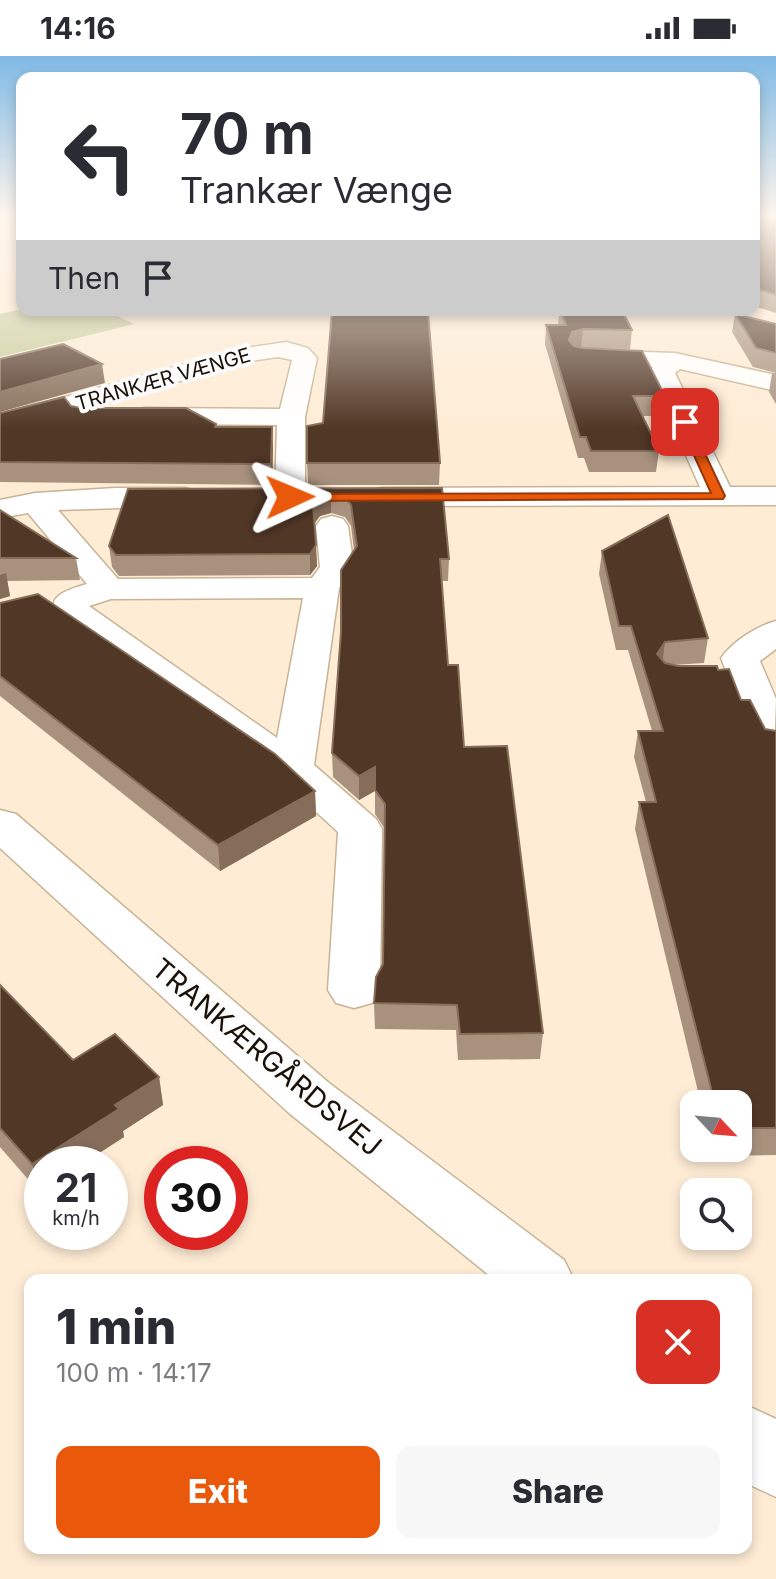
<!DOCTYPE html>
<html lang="en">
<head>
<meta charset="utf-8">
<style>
  body { margin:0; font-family:Inter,sans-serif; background:#f7f7f7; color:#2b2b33; height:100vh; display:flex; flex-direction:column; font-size:30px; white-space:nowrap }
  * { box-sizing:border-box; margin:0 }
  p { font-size:26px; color:#7c7c81 }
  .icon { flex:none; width:44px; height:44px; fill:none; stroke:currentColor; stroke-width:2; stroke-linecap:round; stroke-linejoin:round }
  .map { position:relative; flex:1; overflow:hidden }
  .drawer { position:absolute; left:24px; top:1218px; width:728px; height:280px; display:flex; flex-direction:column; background:#fff; border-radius:16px; box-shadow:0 4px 12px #0003 }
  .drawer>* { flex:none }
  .banner { position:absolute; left:16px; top:16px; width:744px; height:244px; border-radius:16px; box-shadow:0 4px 12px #0003; background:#fff; color:#2b2b33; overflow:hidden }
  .needle { width:52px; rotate:116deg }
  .buttons { position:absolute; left:680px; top:1034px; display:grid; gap:16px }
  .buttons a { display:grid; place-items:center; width:72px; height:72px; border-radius:16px; background:#fff; box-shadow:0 4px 12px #0003; font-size:40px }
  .speed { position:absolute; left:24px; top:1090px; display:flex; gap:16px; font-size:40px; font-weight:700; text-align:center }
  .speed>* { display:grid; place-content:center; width:104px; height:104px; border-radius:50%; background:#fff; box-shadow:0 4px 12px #0003; line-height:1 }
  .speed small { font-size:20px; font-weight:400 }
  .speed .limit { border:12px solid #d22; background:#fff; color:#111 }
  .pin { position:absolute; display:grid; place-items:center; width:68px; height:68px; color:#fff; margin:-34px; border-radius:16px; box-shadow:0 4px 12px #0006 }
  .me { position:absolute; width:88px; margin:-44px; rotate:89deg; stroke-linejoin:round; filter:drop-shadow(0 0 6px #0008) }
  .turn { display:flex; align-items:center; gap:28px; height:168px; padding:0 32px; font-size:36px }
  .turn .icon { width:104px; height:104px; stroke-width:2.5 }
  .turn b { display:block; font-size:56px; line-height:68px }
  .then { display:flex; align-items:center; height:76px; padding:0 32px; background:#0003; gap:16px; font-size:30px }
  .round { display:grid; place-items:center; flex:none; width:84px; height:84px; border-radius:16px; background:#f7f7f7 }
  .overview { display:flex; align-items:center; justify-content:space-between; height:136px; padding:0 32px }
  h1 { font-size:48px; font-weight:800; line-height:60px }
  .action { display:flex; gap:16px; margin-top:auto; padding:16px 32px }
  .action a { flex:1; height:92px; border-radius:16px; background:#ea580c; color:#fff; font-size:32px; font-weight:800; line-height:92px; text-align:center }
  .action a+a { background:#f7f7f7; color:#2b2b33 }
  .status { display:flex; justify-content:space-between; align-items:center; height:56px; padding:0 40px; background:#fff; direction:ltr }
  .status svg { height:22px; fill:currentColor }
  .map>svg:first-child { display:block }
  .green { fill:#c7cd9d }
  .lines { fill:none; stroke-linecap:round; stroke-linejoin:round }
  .minor-casing { stroke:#c7b396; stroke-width:3 }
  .minor { fill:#fff; fill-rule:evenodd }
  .wall { fill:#a8927e }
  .shaded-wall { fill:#856d5a }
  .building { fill:#513726; stroke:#856d5a; stroke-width:2 }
  .route { fill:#ea580c; stroke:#983908; stroke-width:2 }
  .labels { text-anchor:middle; stroke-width:8; stroke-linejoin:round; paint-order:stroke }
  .far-street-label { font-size:20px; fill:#191107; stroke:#fcfcfc }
  .near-street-label { font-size:28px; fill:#191107; stroke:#fcfcfc }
</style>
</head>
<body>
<div class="status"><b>14:16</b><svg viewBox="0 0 49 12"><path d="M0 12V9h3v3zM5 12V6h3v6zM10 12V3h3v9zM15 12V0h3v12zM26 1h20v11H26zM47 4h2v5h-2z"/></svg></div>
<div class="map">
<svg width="776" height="1523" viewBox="0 0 776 1523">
  <rect width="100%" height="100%" fill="#feecd5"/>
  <path class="green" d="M22 253 104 254 134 268 0 301V258Z"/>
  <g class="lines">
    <defs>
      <g id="minor">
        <path d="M286 286 308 292 317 302 305 361V441L301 447 290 450 279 447 275 441 277 369 144 368 134 366 130 360 134 354 144 352 280 353 292 304 278 301 251 305 0 376V359L239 293Z"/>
        <path d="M585 294 675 297 776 319V335L680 313 675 317 730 431H776V449L381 450 370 447 366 441 370 435 381 432 700 431 649 316 653 311 576 306 573 301 576 296Z"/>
        <path d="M115 432H185L196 435 200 441 196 447 185 450 58 454 118 523 312 522 320 511 316 470 321 463 332 460 343 463 348 470 354 512 339 532 314 709 376 763 382 773 380 934 372 947 354 952 336 947 328 934 338 776 278 721 59 565C42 540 67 534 87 528L28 457 0 462V444L35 437ZM303 542 277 682 89 550 111 543Z"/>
        <path d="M776 565V593L760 605 776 643 774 699 760 696 754 687 721 602C733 585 757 570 776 565Z"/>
        <path d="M0 754 16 758 329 1027 564 1204 574 1224H495L289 1057 0 792Z"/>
        <path d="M746 1349 776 1363V1441L746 1427Z"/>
      </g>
    </defs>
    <use href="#minor" class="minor-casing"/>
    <use href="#minor" class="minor"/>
  </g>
  <g class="wall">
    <path d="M754 160H776V257L754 250Z"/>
    <path d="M559 254 632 274 630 293 580 292 665 340 663 360H642L659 395 656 416H589L584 402H578L545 288 546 269H558Z"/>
    <path d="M735 258 776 268V317L753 311 732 276Z"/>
    <path d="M772 317H776V348L769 336Z"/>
    <path d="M71 350 216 371 273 391 272 429 0 426V357Z"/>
    <path d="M307 407H440L439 429H308Z"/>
    <path d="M442 432 449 503 448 525H442L448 609 464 691 543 977 540 1003 458 1004 456 974 375 973 374 947 383 908 385 773 375 758V735L359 744 333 721 332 697 341 576 354 494 351 470 345 461 331 457 320 460 314 467 317 510 310 519 119 520 112 511 109 490 128 433Z"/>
    <path d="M0 454 76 502 80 524 7 525 10 540 0 543Z"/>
    <path d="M602 495 708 582 704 607 673 609 718 614 765 673 776 675V1099L714 1100 712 1092H738V1048H701L635 773 639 746H646L634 701 638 675H652L628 594H616L599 518Z"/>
    <path d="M0 547 315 735 316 760 220 815 0 640Z"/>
    <path d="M0 929 73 1004 159 1021 163 1049 123 1075 124 1081 39 1136 0 1091Z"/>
  </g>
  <g class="shaded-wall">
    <path d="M583 273 581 291 570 294 569 284 572 276Z"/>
    <path d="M102 308 105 327 0 356V336Z"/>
    <path d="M272 371 273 391 272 429 271 408Z"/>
    <path d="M331 437V457L320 460 314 468 313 448 320 440Z"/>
    <path d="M316 489 317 510 310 519V498Z"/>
    <path d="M6 517 10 540 0 543V519Z"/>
    <path d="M665 586 662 610 657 598Z"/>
    <path d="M375 711V735L359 744V720Z"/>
    <path d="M315 735 316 760 220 815 218 789Z"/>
    <path d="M159 1021 163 1049 123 1075 124 1081 82 1108H42V1134L39 1136 32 1108 115 1049Z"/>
  </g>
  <g class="building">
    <path d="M754 160H776V239L754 232Z"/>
    <path d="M332 254H415V255H428L440 407H307V370L323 367Z"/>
    <path d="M560 254H622L632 274 583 273 572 276 569 284 574 290 583 292 642 295 665 340H633L659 395H591L586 381H580L546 269H566Z"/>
    <path d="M735 258 776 268V297L756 292Z"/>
    <path d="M63 288 102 308 0 336V303Z"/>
    <path d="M64 341 71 350 81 352H186L216 368 215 371H272L271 408 0 406V357Z"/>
    <path d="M442 432 449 503H440L448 609H458L464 691 507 690 543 977 460 978 457 949 374 947 376 921 383 908 385 748 375 734V711L359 720 332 697 341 576V514L357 490 351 449 345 441 331 437 320 440 313 448 316 489 310 498 116 499 109 490 128 433Z"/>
    <path d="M0 454 76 502H0Z"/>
    <path d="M668 459 708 582 665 586 657 598 665 607 678 610H717L718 614 729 613 741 644H750L765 673 776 675V1072H738V1048H715L639 746H656L638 675H663L631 570H619L602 495Z"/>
    <path d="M38 538 275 698 315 735 218 789 0 620V547Z"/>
    <path d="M0 929 73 1004 115 978 159 1021 115 1049 119 1053 32 1108 0 1072Z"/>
  </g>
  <linearGradient id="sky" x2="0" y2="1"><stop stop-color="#80bae6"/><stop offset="0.43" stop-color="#fff6ec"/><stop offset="1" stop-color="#fff6ec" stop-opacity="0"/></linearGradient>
  <rect width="776" height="373" fill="url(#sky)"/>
  <path class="route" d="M685 362 690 366 725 440 723 443 290 445 284 441 290 438 711 437 679 366Z"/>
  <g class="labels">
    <g class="far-street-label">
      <text transform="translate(163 323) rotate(-16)" y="7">TRANKÆR VÆNGE</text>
    </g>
    <g class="near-street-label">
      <text transform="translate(267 1001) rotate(40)" y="10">TRANKÆRGÅRDSVEJ</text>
    </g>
  </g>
</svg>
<div class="buttons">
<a><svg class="needle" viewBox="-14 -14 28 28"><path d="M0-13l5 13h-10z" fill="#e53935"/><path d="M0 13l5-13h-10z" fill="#7c7c81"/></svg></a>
<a><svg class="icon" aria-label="search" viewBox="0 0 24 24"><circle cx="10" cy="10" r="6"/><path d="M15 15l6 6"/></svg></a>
</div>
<div class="speed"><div>21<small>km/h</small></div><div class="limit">30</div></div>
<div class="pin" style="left:685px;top:366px;background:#d93025"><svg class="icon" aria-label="arrive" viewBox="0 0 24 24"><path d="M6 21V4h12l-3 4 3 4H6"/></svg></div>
<svg class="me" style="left:290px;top:441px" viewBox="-20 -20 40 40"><path d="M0-17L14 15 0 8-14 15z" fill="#ea580c" stroke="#fff" stroke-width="4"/></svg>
<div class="banner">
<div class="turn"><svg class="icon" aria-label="left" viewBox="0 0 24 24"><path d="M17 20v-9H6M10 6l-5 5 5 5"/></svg><div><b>70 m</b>Trankær Vænge</div></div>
<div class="then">Then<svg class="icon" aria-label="arrive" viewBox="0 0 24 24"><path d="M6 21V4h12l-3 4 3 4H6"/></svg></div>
</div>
<section class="drawer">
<div class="overview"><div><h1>1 min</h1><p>100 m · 14:17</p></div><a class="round" style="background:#d93025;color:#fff"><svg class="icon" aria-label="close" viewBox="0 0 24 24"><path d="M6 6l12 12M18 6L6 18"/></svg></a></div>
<div class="action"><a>Exit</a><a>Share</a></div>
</section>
</div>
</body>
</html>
